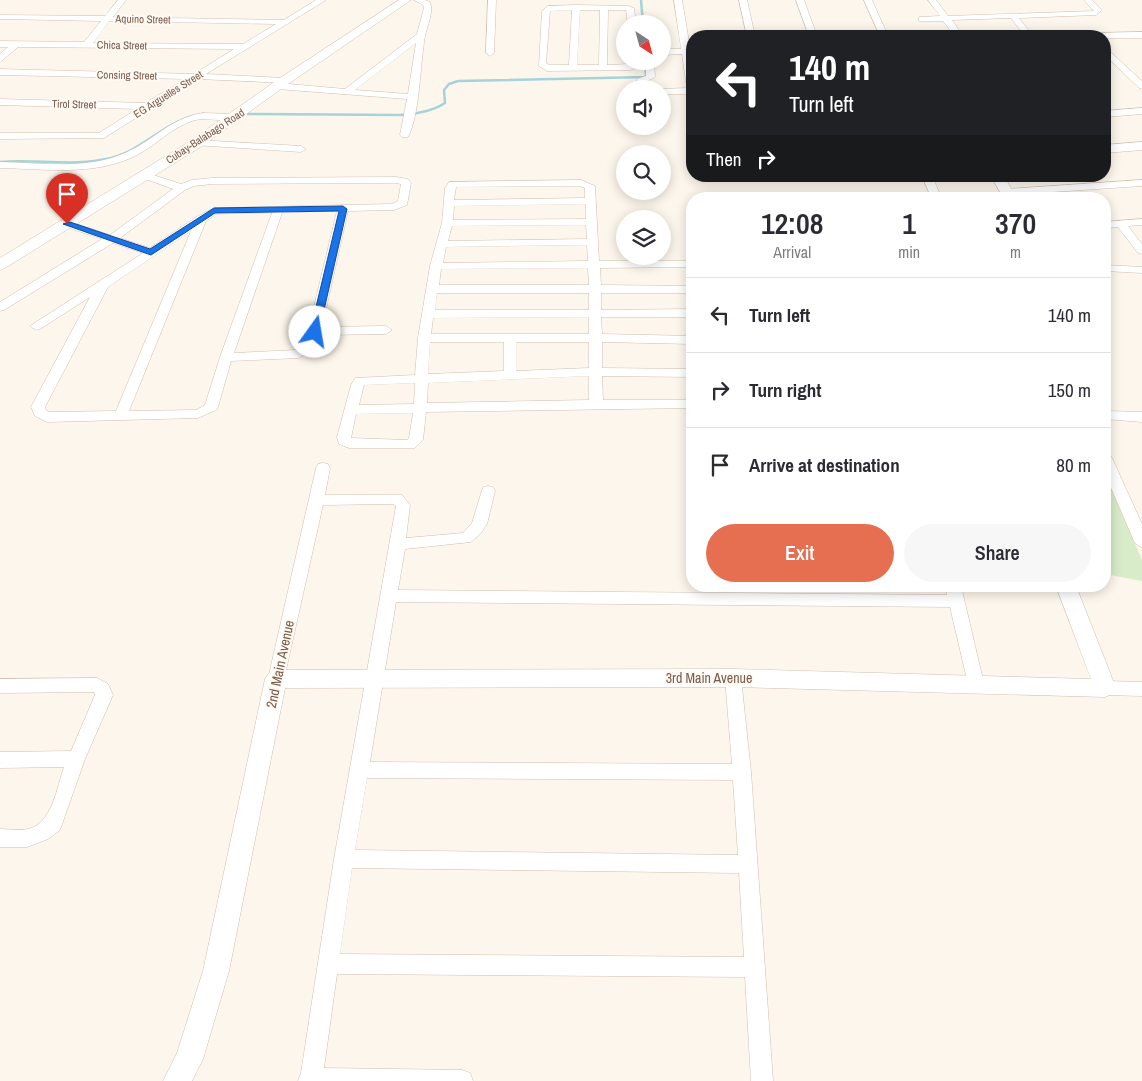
<!DOCTYPE html>
<html lang="en">
<head>
<meta charset="utf-8">
<style>
  body { margin:0; font-family:"Archivo Narrow",sans-serif; background:#f7f7f7; color:#2b2b33; height:100vh; display:flex; flex-direction:column; font-size:19px; white-space:nowrap }
  * { box-sizing:border-box; margin:0 }
  p { font-size:16px; color:#7c7c81 }
  .icon { flex:none; width:28px; height:28px; fill:none; stroke:currentColor; stroke-width:2; stroke-linecap:round; stroke-linejoin:round }
  .map { position:relative; flex:1; overflow:hidden }
  .details { position:absolute; left:686px; top:192px; width:425px; height:400px; display:flex; flex-direction:column; background:#fff; border-radius:20px; box-shadow:0 2px 12px #0003 }
  .details>* { flex:none }
  .banner { position:absolute; left:686px; top:30px; width:425px; height:152px; border-radius:20px; box-shadow:0 2px 12px #0003; background:#202124; color:#fff; overflow:hidden }
  .needle { width:32px; rotate:144deg }
  .buttons { position:absolute; left:616px; top:15px; display:grid; gap:10px }
  .buttons a { display:grid; place-items:center; width:55px; height:55px; border-radius:50%; background:#fff; box-shadow:0 2px 12px #0003; font-size:25px }
  .pin { position:absolute; display:grid; place-items:center; width:42px; height:42px; color:#fff; margin:-51px -21px; border-radius:50% 50% 50% 0; rotate:-45deg; box-shadow:0 0 5px #0007 }
  .pin .icon { rotate:45deg }
  .me { position:absolute; width:55px; margin:-28px; rotate:13deg; stroke-linejoin:round; filter:drop-shadow(0 0 4px #0008) }
  .turn { display:flex; align-items:center; gap:18px; height:105px; padding:0 20px; font-size:22px }
  .turn .icon { width:65px; height:65px; stroke-width:2.5 }
  .turn b { display:block; font-size:35px; line-height:42px }
  .then { display:flex; align-items:center; height:48px; padding:0 20px; background:#0003; gap:10px; font-size:19px }
  .eta { display:flex; justify-content:space-evenly; align-items:center; height:85px; text-align:center }
  .eta b { font-size:30px; font-weight:600; line-height:35px }
  .cta { display:flex; gap:10px; margin-top:auto; padding:10px 20px }
  .cta a { flex:1; height:58px; border-radius:30px; background:#e76f51; color:#fff; font-size:20px; font-weight:600; line-height:58px; text-align:center }
  .cta a+a { background:#f7f7f7; color:#2b2b33 }
  ul { padding:0; list-style:none }
  li { display:flex; align-items:center; gap:15px; height:75px; padding:0 20px; border-top:1px solid #e1e1e2 }
  li div { flex:1 }
  li b { display:block; font-size:19px }
  li em { font-style:normal }
  .map>svg:first-child { display:block }
  .green { fill:#d8ecc9 }
  .lines { fill:none; stroke-linecap:round; stroke-linejoin:round }
  .stream { stroke:#a5d3da; stroke-width:2.5 }
  .minor-casing { stroke:#d1beb0; stroke-width:1 }
  .tertiary-casing { stroke:#d1beb0; stroke-width:1 }
  .secondary-casing { stroke:#d6c0b0; stroke-width:1 }
  .minor { fill:#fff; fill-rule:evenodd }
  .tertiary { fill:#fff; fill-rule:evenodd }
  .secondary { fill:#fff; fill-rule:evenodd }
  .route { fill:#1a73e8; stroke:#114b97 }
  .labels { text-anchor:middle; stroke-width:4; stroke-linejoin:round; paint-order:stroke }
  .far-street-label { font-size:11px; fill:#7a5c4d; stroke:#fffaf3 }
  .street-label { font-size:14px; fill:#7a5c4d; stroke:#fffaf3 }
</style>
</head>
<body>
<div class="map">
<svg width="1142" height="1081" viewBox="0 0 1142 1081">
  <rect width="100%" height="100%" fill="#fdf6ec"/>
  <path class="green" d="M1105 485H1110L1142 560V581L1105 574Z"/>
  <g class="lines">
    <g class="stream">
      <path d="M641 0 643 24"/>
      <path d="M242 114 401 115C417 113 431 112 445 103L444 90 449 84 458 81 646 77 645 61"/>
      <path d="M0 162C36 159 76 167 111 158 142 150 163 124 193 116"/>
    </g>
    <defs>
      <g id="minor">
        <path d="M118 0H126L113 17 284 20 316 0H326L206 74 284 78 288 81 287 83 198 79 104 138 0 139V133H99L137 109 0 105V99L145 103 186 79 0 75V69L194 74 234 49 18 47 0 62V54L8 47H0V41L84 42 101 21 0 19V15L105 16ZM109 21 276 24 243 44 93 43Z"/>
        <path d="M414 0H425L430 2C434 12 427 26 425 36 420 64 420 114 408 137H402L400 135 407 99 277 89 272 86 277 83 345 89 417 34 424 8 423 5ZM416 43 408 94 355 90Z"/>
        <path d="M488 0H496L494 53 490 56 486 53Z"/>
        <path d="M674 0H682L690 48 692 49V53L691 54 692 94H662V89H660L687 88 682 54 662 55V49H681Z"/>
        <path d="M739 0H747L755 36H747Z"/>
        <path d="M796 0H804L817 36H809Z"/>
        <path d="M864 0H872L888 36H880Z"/>
        <path d="M928 0H936L948 16 1094 11 1084 0H1092L1102 10 1096 15 1019 18 1033 36H1025L1011 18 952 20 963 36H955L943 21H919V17L940 16Z"/>
        <path d="M576 5 628 6 634 8 636 24H628L626 10H608L607 65 629 64 631 61H639L638 67 630 70 547 71 539 66 542 11 548 6ZM572 10 569 65H549L546 63 550 11ZM580 10H600L599 65H577Z"/>
        <path d="M1142 32V38H1105V36H1092L1096 33Z"/>
        <path d="M1105 47 1142 81V89L1139 88 1105 55Z"/>
        <path d="M646 61H654L655 77 643 83H637V79L646 76Z"/>
        <path d="M1142 108V114L1105 117V111Z"/>
        <path d="M203 113 235 114 240 117C232 124 207 117 195 120 171 127 155 147 133 157 93 176 43 169 0 168V162C40 163 88 170 125 153 153 141 172 117 203 113Z"/>
        <path d="M197 140 301 146 306 149 301 152 194 145 192 143Z"/>
        <path d="M144 172 181 184 192 180 212 178 396 177 408 179 411 183 407 205 394 210 348 211 322 327 386 326 392 330 386 334 320 335 315 349 299 358 231 361 218 407 216 410 198 418 47 422 35 416 31 407 90 297 40 329 36 330 30 326 143 253 113 243 4 310 0 311V302L102 239 63 226 62 224 63 222H71L110 235 173 189 140 177 139 175ZM396 183 401 184 398 201 392 204 214 208 198 216 150 248 120 238 185 190 194 186 212 184ZM337 211 305 344 296 350 234 353 282 213ZM272 213 220 357 205 405 196 410 129 411 206 221 216 214ZM191 231 116 411 49 412 46 410 45 407 108 287Z"/>
        <path d="M922 176H932L942 199H932Z"/>
        <path d="M581 180 595 186 599 261H692V267L600 268 601 285 692 286V293H601V310L692 309V317H601L602 334 692 336V344L602 342V368L692 369V377L602 376 603 400H692V408L426 412 423 440 415 448H349L339 444 337 437 351 385 355 378 415 375 418 338 430 266 442 223 445 188 449 182ZM580 186 585 188V198L454 200 456 187ZM586 204V219L453 220 454 206ZM586 225 587 239 448 241 452 226ZM587 245 588 261 443 263 446 247ZM588 268 589 285H439L441 269ZM437 293H589V310H435ZM589 317V334H431L433 318ZM430 342H504V371L428 374ZM516 342H589V368L516 371ZM589 376V400L427 403 428 383ZM415 383 414 404 359 405 364 385ZM413 413 409 438 407 440 351 438 356 414Z"/>
        <path d="M1142 180V186L1007 195 1002 192 1007 189Z"/>
        <path d="M749 196H876L881 199H744Z"/>
        <path d="M1142 219V225L1128 226 1142 244V254L1138 253 1118 227 1105 228V222Z"/>
        <path d="M1105 265 1142 267V273L1105 271Z"/>
        <path d="M1105 411 1142 412V422L1105 419Z"/>
        <path d="M1105 453 1110 455 1112 458 1142 524V547L1137 545 1134 541 1105 474Z"/>
        <path d="M323 463 328 464 330 468 325 495H402L410 505 406 538 463 533 472 523 483 487 488 486 493 487 495 491 487 524 481 533 471 542 405 549 398 590 947 595 945 586H961L984 684 982 689 976 691 970 689 968 684 950 607 396 602 370 762 732 764 725 678 727 673 733 671 739 673 741 678 751 772 773 1081H751L745 977 337 974 324 1068 462 1070 470 1073 473 1081H298L301 1073 334 859 396 506 393 504 323 505 284 679 282 684 276 686 270 684 268 679 316 468 318 464ZM367 778 733 780 738 855 355 850ZM352 868 739 873 744 957 340 954Z"/>
        <path d="M97 678 108 684 113 695 85 759 60 830 48 839 27 847H0V829C9 829 19 831 28 829 52 824 57 787 64 767L0 768V752L71 751 95 695 94 692 0 693V679Z"/>
        <path d="M1105 681 1142 682V696L1105 695 1099 693 1097 688 1099 683Z"/>
      </g>
      <g id="tertiary">
        <path d="M1142 142V150L1105 153V145Z"/>
        <path d="M991 176H1004L1017 199H1004Z"/>
        <path d="M1056 586H1076L1116 688 1112 694 1105 697 733 687 285 688 229 971 203 1059 192 1081H163L177 1053 203 971 265 679 269 673 276 670 733 669 1091 679Z"/>
      </g>
      <path id="secondary" d="M399 0H411L288 84 202 146 5 268 0 270V258L192 140 280 78Z"/>
    </defs>
    <use href="#minor" class="minor-casing"/>
    <use href="#tertiary" class="tertiary-casing"/>
    <use href="#secondary" class="secondary-casing"/>
    <use href="#minor" class="minor"/>
    <use href="#tertiary" class="tertiary"/>
    <use href="#secondary" class="secondary"/>
  </g>
  <path class="route" d="M343 206 347 209 319 332 315 334 310 332 339 211 215 213 151 255 63 224 70 222 150 249 214 208Z"/>
  <g class="labels">
    <g class="far-street-label">
      <text transform="translate(143 19) rotate(1)" y="4">Aquino Street</text>
      <text transform="translate(122 45) rotate(1)" y="4">Chica Street</text>
      <text transform="translate(127 75) rotate(1)" y="4">Consing Street</text>
      <text transform="translate(168 94) rotate(-32)" y="4">EG Arguelles Street</text>
      <text transform="translate(74 104) rotate(1)" y="4">Tirol Street</text>
      <text transform="translate(205 136) rotate(-33)" y="4">Cubay-Balabago Road</text>
    </g>
    <g class="street-label">
      <text transform="translate(280 664) rotate(-78)" y="5">2nd Main Avenue</text>
      <text x="709" y="683">3rd Main Avenue</text>
    </g>
  </g>
</svg>
<div class="buttons">
<a><svg class="needle" viewBox="-14 -14 28 28"><path d="M0-13l5 13h-10z" fill="#e53935"/><path d="M0 13l5-13h-10z" fill="#7c7c81"/></svg></a>
<a><svg class="icon" aria-label="sound" viewBox="0 0 24 24"><path d="M4 9h4l5-4v14l-5-4H4zM17 9q2 3 0 6"/></svg></a>
<a><svg class="icon" aria-label="search" viewBox="0 0 24 24"><circle cx="10" cy="10" r="6"/><path d="M15 15l6 6"/></svg></a>
<a><svg class="icon" aria-label="layers" viewBox="0 0 24 24"><path d="M12 4l9 5-9 5-9-5zM3 14l9 5 9-5"/></svg></a>
</div>
<div class="pin" style="left:67px;top:224px;background:#d93025"><svg class="icon" aria-label="arrive" viewBox="0 0 24 24"><path d="M6 21V4h12l-3 4 3 4H6"/></svg></div>
<svg class="me" style="left:315px;top:332px" viewBox="-20 -20 40 40"><circle r="19" fill="#fff"/><path d="M0-13L10 11 0 6-10 11z" fill="#1a73e8"/></svg>
<div class="banner">
<div class="turn"><svg class="icon" aria-label="left" viewBox="0 0 24 24"><path d="M17 20v-9H6M10 6l-5 5 5 5"/></svg><div><b>140 m</b>Turn left</div></div>
<div class="then">Then<svg class="icon" aria-label="right" viewBox="0 0 24 24"><path d="M7 20v-9h11M14 6l5 5-5 5"/></svg></div>
</div>
<section class="details">
<div class="eta">
<div><b>12:08</b><p>Arrival</p></div>
<div><b>1</b><p>min</p></div>
<div><b>370</b><p>m</p></div>
</div>
<ul>
<li><svg class="icon" aria-label="left" viewBox="0 0 24 24"><path d="M17 20v-9H6M10 6l-5 5 5 5"/></svg><div><b>Turn left</b></div><em>140 m</em></li>
<li><svg class="icon" aria-label="right" viewBox="0 0 24 24"><path d="M7 20v-9h11M14 6l5 5-5 5"/></svg><div><b>Turn right</b></div><em>150 m</em></li>
<li><svg class="icon" aria-label="arrive" viewBox="0 0 24 24"><path d="M6 21V4h12l-3 4 3 4H6"/></svg><div><b>Arrive at destination</b></div><em>80 m</em></li>
</ul>
<div class="cta"><a>Exit</a><a>Share</a></div>
</section>
</div>
</body>
</html>
